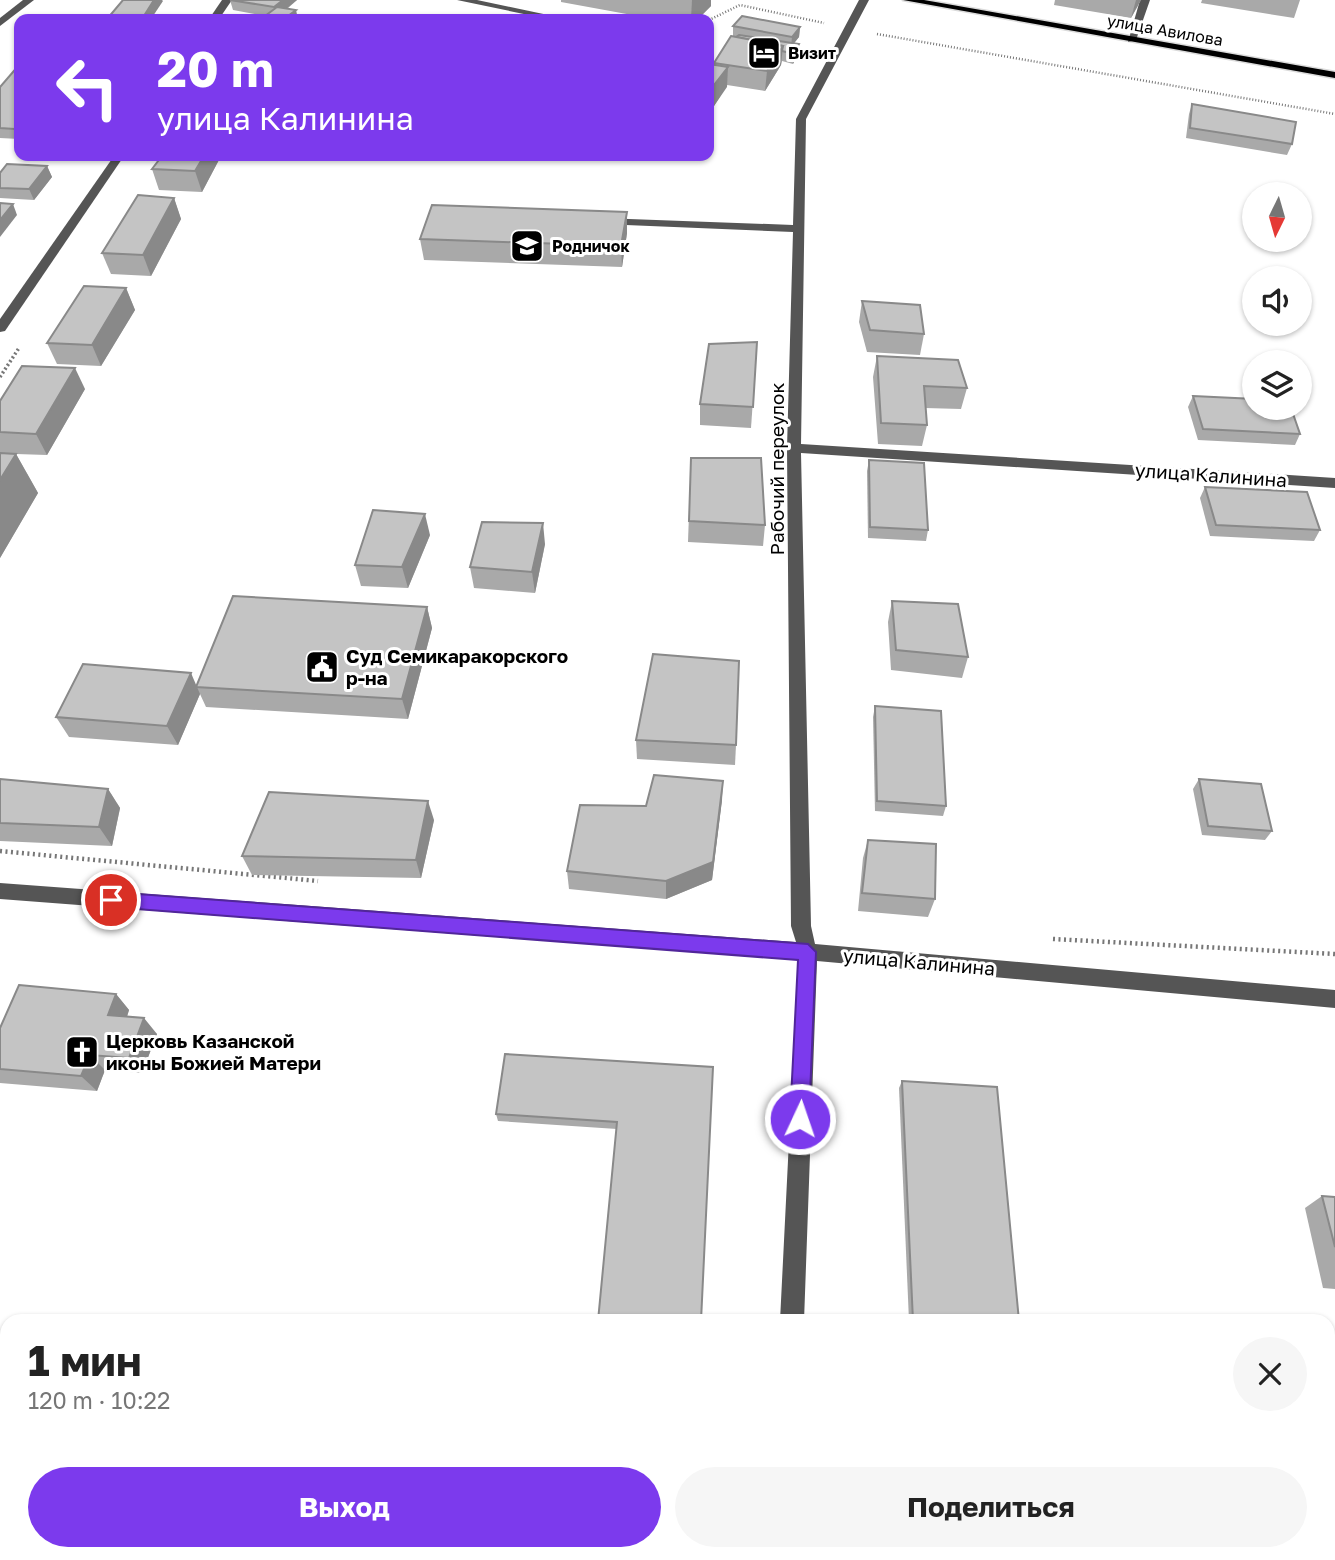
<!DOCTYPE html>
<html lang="ru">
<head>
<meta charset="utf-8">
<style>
  body { margin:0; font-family:"Golos Text",sans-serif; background:#f6f6f6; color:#222; height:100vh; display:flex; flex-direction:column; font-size:26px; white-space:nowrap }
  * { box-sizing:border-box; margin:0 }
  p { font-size:23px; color:#767676 }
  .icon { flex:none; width:38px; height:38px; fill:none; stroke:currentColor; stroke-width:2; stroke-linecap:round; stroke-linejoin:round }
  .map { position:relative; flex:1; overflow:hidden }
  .side { position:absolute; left:0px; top:1314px; width:1335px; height:247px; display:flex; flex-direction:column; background:#fff; border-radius:21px 21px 0 0; box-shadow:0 2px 5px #0004 }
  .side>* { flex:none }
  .guide { position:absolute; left:14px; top:14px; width:700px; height:147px; border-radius:14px; box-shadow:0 2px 5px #0004; background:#7c3aed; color:#fff; overflow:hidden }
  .needle { width:46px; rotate:185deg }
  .buttons { position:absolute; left:1242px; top:182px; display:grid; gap:14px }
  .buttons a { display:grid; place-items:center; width:70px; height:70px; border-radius:50%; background:#fff; box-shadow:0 2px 5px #0004; font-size:35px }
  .pin { position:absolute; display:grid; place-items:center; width:60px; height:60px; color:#fff; margin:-30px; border:4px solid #fff; border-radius:50%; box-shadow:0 2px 7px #0007 }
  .me { position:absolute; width:77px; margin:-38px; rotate:3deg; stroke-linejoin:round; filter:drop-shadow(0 0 5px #0008) }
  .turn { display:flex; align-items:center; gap:24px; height:147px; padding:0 28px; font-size:32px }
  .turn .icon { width:91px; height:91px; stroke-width:2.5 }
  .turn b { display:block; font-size:49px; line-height:60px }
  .round { display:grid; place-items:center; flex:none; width:74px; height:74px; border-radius:37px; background:#f6f6f6 }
  .head { display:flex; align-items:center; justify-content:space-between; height:119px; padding:0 28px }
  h1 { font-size:42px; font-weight:700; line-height:52px }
  .cta { display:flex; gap:14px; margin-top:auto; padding:14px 28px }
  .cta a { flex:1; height:80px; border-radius:42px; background:#7c3aed; color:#fff; font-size:28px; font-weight:700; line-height:80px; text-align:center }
  .cta a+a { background:#f6f6f6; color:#222 }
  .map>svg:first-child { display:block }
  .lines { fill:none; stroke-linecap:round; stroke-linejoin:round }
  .major-casing { stroke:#dbdbdb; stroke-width:3 }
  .path-far2 { stroke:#777; stroke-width:2.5; stroke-dasharray:1 2; stroke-linecap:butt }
  .path-far1 { stroke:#777; stroke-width:3.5; stroke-dasharray:2 2.5; stroke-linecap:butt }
  .path { stroke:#777; stroke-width:4.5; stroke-dasharray:2 3.5; stroke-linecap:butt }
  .minor { fill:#555; fill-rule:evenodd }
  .major { fill:#000; fill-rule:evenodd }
  .wall { fill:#a9a9a9 }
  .shaded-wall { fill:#898989 }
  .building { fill:#c4c4c4; stroke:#898989; stroke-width:2 }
  .route { fill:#7c3aed; stroke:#51269a; stroke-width:2 }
  .labels { text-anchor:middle; stroke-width:6; stroke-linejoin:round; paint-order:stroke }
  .far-street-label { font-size:16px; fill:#000; stroke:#fff }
  .far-poi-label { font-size:16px; font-weight:bold; fill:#000; stroke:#fff; text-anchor:start }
  .street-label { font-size:19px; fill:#000; stroke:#fff }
  .poi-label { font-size:19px; font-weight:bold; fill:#000; stroke:#fff; text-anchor:start }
</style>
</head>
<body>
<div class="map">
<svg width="1335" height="1560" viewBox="0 0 1335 1560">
  <rect width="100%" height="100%" fill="#fff"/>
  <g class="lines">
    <defs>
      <path id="major" d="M903 0H924L1335 72V78Z"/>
    </defs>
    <use href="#major" class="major-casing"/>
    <g class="path-far2">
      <path d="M709 20 740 5 824 23"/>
      <path d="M877 34 1335 114"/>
    </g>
    <path class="path-far1" d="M0 377 19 348"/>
    <g class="path">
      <path d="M0 851 318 881"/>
      <path d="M1053 939 1335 954"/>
    </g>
    <g class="minor">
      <path d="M23 0H34L0 26V18Z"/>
      <path d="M222 0H232L219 19H209Z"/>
      <path d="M457 0H477L567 19H548Z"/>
      <path d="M859 0H869L806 119 801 444 1335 478V488L801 453 811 926 815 944 1335 990V1008L817 961 804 1321H780L798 960 0 899V883L796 942 791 926 787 448 793 232 602 224 596 221 602 218 793 225 796 119Z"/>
      <path d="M1140 0H1150L1136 40 1128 42Z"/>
      <path d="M114 156H124L5 331 0 332V319Z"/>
      <rect x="777" y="1554" width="26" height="6"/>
    </g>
    <use href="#major" class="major"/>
  </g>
  <g class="wall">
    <path d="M230 0H297L287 9 266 16 233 10Z"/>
    <path d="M561 0H711V6L698 19H654L561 2Z"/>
    <path d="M1055 0H1141L1131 18 1054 5Z"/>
    <path d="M1202 0H1300L1294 18 1201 3Z"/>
    <path d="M733 26 800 27 799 37 794 43 798 54 793 64 782 61 781 65 765 91 727 85 714 106 709 105V64L714 65 733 36Z"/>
    <path d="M19 65V139L0 138V87Z"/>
    <path d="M1192 104 1292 144 1287 155 1186 138 1189 114Z"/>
    <path d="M221 156 202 192 159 190 152 169Z"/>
    <path d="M47 166 52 177 34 200 0 198V173Z"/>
    <path d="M174 198 181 219 151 276 111 274 102 253Z"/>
    <path d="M627 233 622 267 424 260 420 239Z"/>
    <path d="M126 288 135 310 101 366 57 364 47 343Z"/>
    <path d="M862 301 924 334 920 355 867 352 859 322Z"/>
    <path d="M757 342 751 428 700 425V404Z"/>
    <path d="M877 356 967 388 961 409 925 408 927 425 922 446 878 444 873 377Z"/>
    <path d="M85 389 47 455 16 454 38 493 0 558V401Z"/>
    <path d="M1193 396 1300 434 1295 445 1198 440 1188 407Z"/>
    <path d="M691 458 765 525 763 546 688 542Z"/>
    <path d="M869 460 928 530 926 541 868 538 867 471Z"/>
    <path d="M1205 487 1320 530 1314 541 1210 536 1200 498Z"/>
    <path d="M430 535 408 588 361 586 355 565Z"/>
    <path d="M545 544 535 593 474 588 470 567Z"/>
    <path d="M892 601 968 657 962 678 891 670 888 622Z"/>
    <path d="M427 607 432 628 408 719 206 707 200 694 178 745 69 737 56 717 197 686Z"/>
    <path d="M875 706 946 806 943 816 875 811 873 717Z"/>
    <path d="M636 740 736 745 735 765 637 759Z"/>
    <path d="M0 779 108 789 120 808 112 846 0 841Z"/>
    <path d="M1199 779 1272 831 1265 840 1202 835 1193 789Z"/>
    <path d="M722 800 712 880 666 899 569 889 567 871 646 806Z"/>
    <path d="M434 820 421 878 252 875 242 856Z"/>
    <path d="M868 840 935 899 928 917 858 911 863 858Z"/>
    <path d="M116 994 129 1010 127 1017 157 1034 142 1073 105 1070 97 1091 0 1083V1028Z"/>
    <path d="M713 1067 617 1129 498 1121 496 1114Z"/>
    <path d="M902 1081 1019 1321H909L899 1088Z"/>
    <path d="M1322 1196 1335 1197V1289L1323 1288 1305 1208Z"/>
  </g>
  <g class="shaded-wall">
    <path d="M154 0H162L163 1 151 19H142Z"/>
    <path d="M283 0H297L276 17 274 7Z"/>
    <path d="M692 0H711V6L698 19H691Z"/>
    <path d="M1136 0H1141L1131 18Z"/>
    <path d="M296 10 298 19H284Z"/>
    <path d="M800 27 799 37 791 47 792 37Z"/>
    <path d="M799 44 798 54 793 64 794 54Z"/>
    <path d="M783 46 781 65 765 91 767 71Z"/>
    <path d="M728 67 727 87 714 106V85Z"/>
    <path d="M19 124V138L15 129Z"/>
    <path d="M204 156H221L202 192 195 171Z"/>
    <path d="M47 166 52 177 34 200 29 189Z"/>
    <path d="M174 198 181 219 151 276 143 255Z"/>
    <path d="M13 204 17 215 0 237V220Z"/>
    <path d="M627 212V233L622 267 621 246Z"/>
    <path d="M126 288 135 310 101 366 92 345Z"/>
    <path d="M75 368 85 389 47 455 36 434Z"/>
    <path d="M16 454 38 493 0 558V480Z"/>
    <path d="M425 514 430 535 408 588 402 567Z"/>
    <path d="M543 523 545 544 535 593 532 572Z"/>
    <path d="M427 607 432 628 408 719 402 699Z"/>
    <path d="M191 673 200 694 178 745 167 726Z"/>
    <path d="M723 781 722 800 712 880 666 899V881Z"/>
    <path d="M108 789 120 808 112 846 99 827Z"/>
    <path d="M428 801 434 820 421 878 416 860Z"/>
    <path d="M116 994 129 1010 122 1031 108 1015Z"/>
    <path d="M144 1018 157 1034 142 1073 129 1058Z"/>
    <path d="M90 1055 105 1070 97 1091 81 1076Z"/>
  </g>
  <g class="building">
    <path d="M123 0H154L142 19H107Z"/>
    <path d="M230 0H283L274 7Z"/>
    <path d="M277 7 296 10 284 19H261Z"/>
    <path d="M742 16 800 27 792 37 733 26Z"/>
    <path d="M739 35 799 44 794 54 782 51 783 46 736 37Z"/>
    <path d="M731 36 783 46 767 71 714 63Z"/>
    <path d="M709 64 728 67 714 85H709Z"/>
    <path d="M19 65V124L15 129 0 128V87Z"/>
    <path d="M1192 104 1296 122 1292 144 1190 128Z"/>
    <path d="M162 156H204L195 171 152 169Z"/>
    <path d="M7 164 47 166 29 189 0 188V173Z"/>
    <path d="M138 195 174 198 143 255 102 253Z"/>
    <path d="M0 203 13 204 0 220Z"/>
    <path d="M432 205 627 212 621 246 420 239Z"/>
    <path d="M84 286 126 288 92 345 47 343Z"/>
    <path d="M862 301 920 305 924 334 870 330Z"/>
    <path d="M757 342 753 407 700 404 709 344Z"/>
    <path d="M877 356 958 360 967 388 924 386 927 425 881 423Z"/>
    <path d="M22 366 75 368 36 434 0 432V401Z"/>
    <path d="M1193 396 1255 399V408H1291L1300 434 1203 429Z"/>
    <path d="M0 453 16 454 0 480Z"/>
    <path d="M691 458H761L765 525 689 521Z"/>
    <path d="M869 460 924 463 928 530 870 527Z"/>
    <path d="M1205 487 1307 492 1320 530 1216 525Z"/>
    <path d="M373 510 425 514 402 567 355 565Z"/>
    <path d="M482 522 543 523 532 572 470 567Z"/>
    <path d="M233 596 427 607 402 699 196 687Z"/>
    <path d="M892 601 958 604 968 657 896 650Z"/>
    <path d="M653 654 739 661 736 745 636 740Z"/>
    <path d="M83 664 191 673 167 726 56 717Z"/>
    <path d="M875 706 941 711 946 806 877 801Z"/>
    <path d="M654 775 723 781 713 862 666 881 567 871 580 805 646 806Z"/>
    <path d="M0 779 108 789 99 827 0 823Z"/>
    <path d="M1199 779 1261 784 1272 831 1208 826Z"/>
    <path d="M269 792 428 801 416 860 242 856Z"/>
    <path d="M868 840 936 844 935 899 862 893Z"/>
    <path d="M19 985 116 994 108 1015 144 1018 129 1058 90 1055 81 1076 0 1069V1028Z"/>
    <path d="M505 1054 713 1067 701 1321H598L617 1122 496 1114Z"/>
    <path d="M902 1081 997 1087 1019 1321H913Z"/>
    <path d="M1322 1196 1335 1197V1247Z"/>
  </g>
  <path class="route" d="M111 892 808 944 816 952 809 1119 806 1126 800 1128 793 1126 790 1119 798 960 111 907 103 900Z"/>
  <defs>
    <symbol id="hotel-square" viewBox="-11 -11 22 22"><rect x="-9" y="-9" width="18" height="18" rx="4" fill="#000" stroke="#fff"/><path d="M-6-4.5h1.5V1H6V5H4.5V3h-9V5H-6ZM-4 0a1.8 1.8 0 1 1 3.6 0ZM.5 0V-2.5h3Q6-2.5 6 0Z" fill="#fff"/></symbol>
    <symbol id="school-square" viewBox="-11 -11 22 22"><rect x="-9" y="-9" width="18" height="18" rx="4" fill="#000" stroke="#fff"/><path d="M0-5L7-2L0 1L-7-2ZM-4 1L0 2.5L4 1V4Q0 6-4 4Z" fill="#fff"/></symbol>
    <symbol id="civic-square" viewBox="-11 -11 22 22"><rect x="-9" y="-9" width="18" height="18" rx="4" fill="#000" stroke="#fff"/><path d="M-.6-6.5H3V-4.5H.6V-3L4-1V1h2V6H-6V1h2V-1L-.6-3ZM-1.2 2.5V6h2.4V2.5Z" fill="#fff"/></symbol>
    <symbol id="church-square" viewBox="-11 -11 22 22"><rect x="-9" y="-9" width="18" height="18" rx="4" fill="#000" stroke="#fff"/><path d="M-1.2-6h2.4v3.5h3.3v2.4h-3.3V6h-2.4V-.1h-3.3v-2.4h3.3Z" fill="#fff"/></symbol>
  </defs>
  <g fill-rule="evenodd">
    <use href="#hotel-square" x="745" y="34" width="38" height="38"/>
    <use href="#school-square" x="508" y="227" width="38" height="38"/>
    <use href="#civic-square" x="303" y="648" width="38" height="38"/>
    <use href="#church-square" x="63" y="1033" width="38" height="38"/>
  </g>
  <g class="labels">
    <g class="far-street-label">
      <text transform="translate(1165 30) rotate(10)" y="6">улица Авилова</text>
    </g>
    <g class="far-poi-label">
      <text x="788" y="59">Визит</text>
      <text x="552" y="252">Родничок</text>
    </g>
    <g class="street-label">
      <text transform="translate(777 469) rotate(-90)" y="7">Рабочий переулок</text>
      <text transform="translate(1211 475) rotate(4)" y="7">улица Калинина</text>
      <text transform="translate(919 962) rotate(5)" y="7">улица Калинина</text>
    </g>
    <g class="poi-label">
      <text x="346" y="663">Суд Семикаракорского<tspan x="346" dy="22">р-на</tspan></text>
      <text x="106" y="1048">Церковь Казанской<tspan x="106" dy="22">иконы Божией Матери</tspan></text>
    </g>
  </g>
</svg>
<div class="buttons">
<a><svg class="needle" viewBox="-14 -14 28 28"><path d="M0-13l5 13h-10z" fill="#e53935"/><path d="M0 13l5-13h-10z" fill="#767676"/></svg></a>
<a><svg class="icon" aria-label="sound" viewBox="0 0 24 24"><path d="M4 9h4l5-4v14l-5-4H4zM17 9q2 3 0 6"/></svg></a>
<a><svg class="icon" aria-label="layers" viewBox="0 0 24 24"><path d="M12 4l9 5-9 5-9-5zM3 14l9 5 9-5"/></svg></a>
</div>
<div class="pin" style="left:111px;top:900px;background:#d93025"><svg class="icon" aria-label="arrive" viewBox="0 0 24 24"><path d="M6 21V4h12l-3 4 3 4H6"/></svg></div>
<svg class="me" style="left:800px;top:1119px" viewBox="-20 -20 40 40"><circle r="17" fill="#7c3aed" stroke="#fff" stroke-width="3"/><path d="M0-11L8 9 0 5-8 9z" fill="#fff"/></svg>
<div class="guide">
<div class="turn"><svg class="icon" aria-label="left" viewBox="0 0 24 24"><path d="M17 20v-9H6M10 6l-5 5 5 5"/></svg><div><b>20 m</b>улица Калинина</div></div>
</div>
<section class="side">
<div class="head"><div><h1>1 мин</h1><p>120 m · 10:22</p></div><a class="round"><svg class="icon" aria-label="close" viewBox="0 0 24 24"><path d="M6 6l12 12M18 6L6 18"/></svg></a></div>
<div class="cta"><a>Выход</a><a>Поделиться</a></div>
</section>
</div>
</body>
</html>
